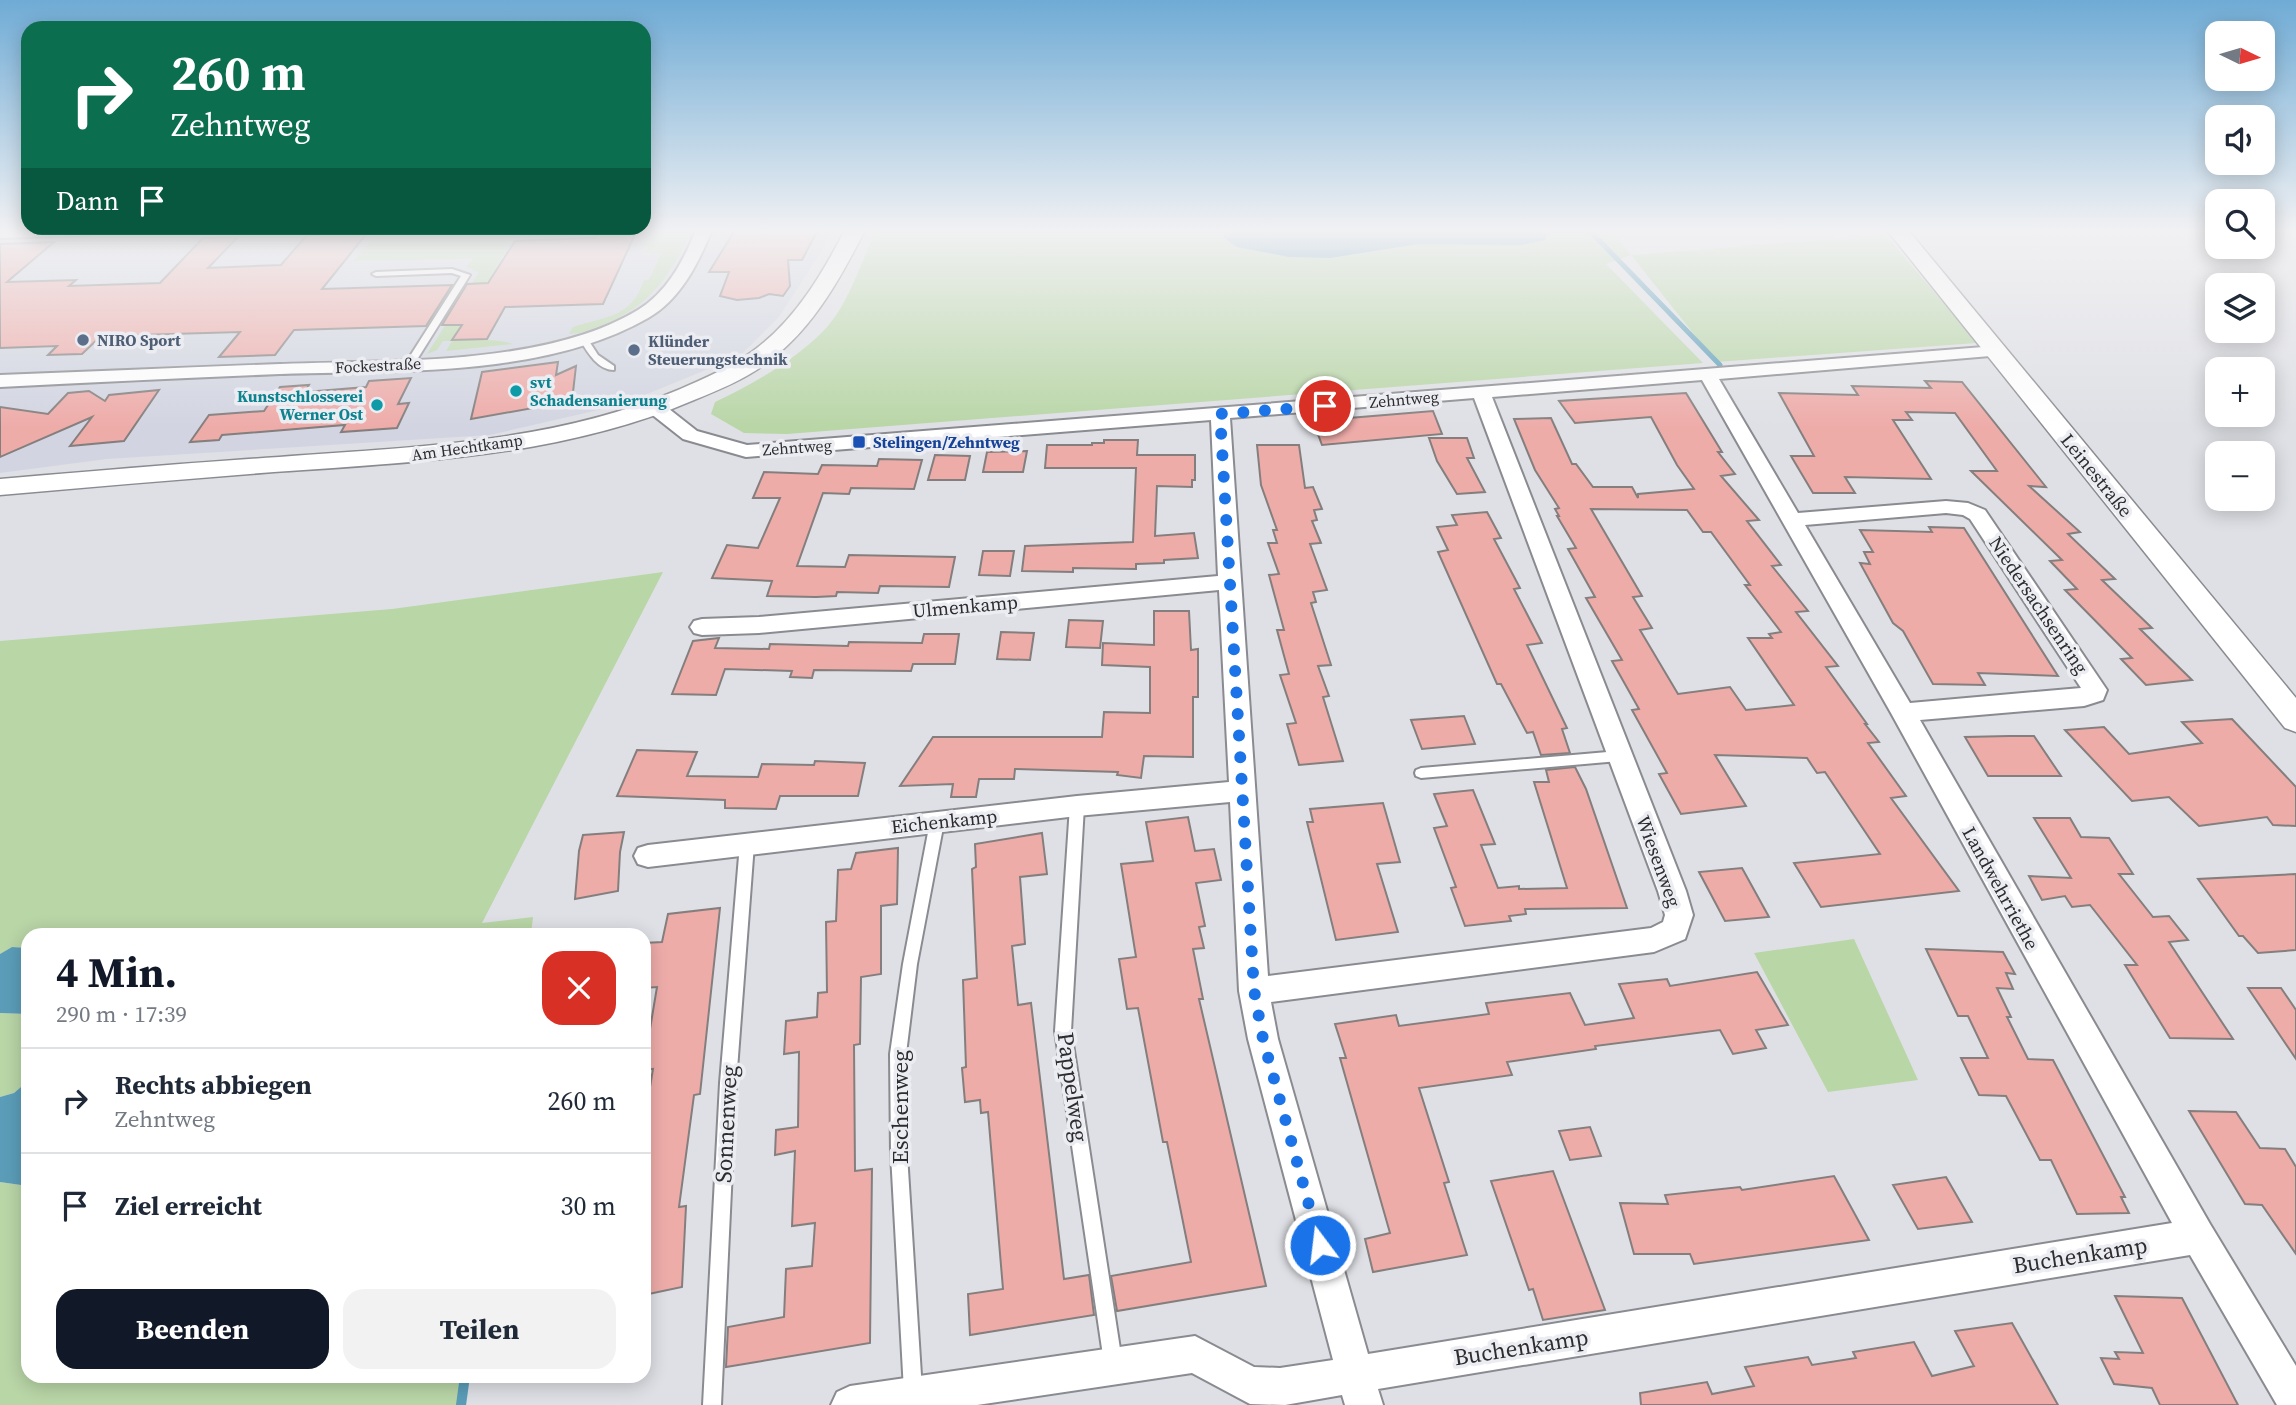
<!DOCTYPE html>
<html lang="de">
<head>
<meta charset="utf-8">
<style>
  body { margin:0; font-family:"Source Serif 4",serif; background:#f2f2f3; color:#1f2937; height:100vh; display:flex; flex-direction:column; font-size:26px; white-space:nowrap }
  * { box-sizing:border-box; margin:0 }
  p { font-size:23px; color:#747a83 }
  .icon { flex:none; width:38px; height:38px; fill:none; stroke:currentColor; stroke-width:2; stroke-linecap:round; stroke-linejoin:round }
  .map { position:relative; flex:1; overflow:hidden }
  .details { position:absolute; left:21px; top:928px; width:630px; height:455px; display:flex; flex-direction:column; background:#fff; border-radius:21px; box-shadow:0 4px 18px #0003 }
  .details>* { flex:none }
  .guide { position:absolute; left:21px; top:21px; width:630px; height:214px; border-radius:21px; box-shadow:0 4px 18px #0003; background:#0b6e4f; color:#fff; overflow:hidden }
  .needle { width:46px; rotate:95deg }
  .tools { position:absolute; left:2205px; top:21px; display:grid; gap:14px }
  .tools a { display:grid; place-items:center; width:70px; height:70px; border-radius:14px; background:#fff; box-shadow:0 4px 18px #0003; font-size:35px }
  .pin { position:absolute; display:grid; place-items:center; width:60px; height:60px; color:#fff; margin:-30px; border:4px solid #fff; border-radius:50%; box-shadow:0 2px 7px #0007 }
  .me { position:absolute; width:77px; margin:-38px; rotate:345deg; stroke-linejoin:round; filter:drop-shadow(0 0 5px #0008) }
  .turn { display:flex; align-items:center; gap:24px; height:147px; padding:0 35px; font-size:32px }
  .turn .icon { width:91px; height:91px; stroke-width:2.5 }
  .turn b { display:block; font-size:49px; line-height:60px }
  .then { display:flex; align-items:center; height:66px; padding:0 35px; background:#0003; gap:14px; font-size:26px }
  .round { display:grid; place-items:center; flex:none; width:74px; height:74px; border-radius:21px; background:#f2f2f3 }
  .summary { display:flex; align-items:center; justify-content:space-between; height:119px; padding:0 35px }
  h1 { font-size:42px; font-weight:700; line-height:52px; color:#111827 }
  .action { display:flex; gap:14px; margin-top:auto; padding:14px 35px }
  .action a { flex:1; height:80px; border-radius:21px; background:#111827; color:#fff; font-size:28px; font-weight:700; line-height:80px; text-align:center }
  .action a+a { background:#f2f2f3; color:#1f2937 }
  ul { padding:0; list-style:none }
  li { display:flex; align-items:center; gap:21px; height:105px; padding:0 35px; border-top:2px solid #e0e1e3 }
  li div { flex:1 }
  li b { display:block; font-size:26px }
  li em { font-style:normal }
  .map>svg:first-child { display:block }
  .built { fill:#d2d5e1 }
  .green { fill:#b9d6a7 }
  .water { fill:#5b9db8 }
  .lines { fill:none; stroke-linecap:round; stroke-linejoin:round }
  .stream-far1 { stroke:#5b9db8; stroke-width:5 }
  .stream { stroke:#5b9db8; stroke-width:10 }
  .building { fill:#eeaca9; stroke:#847f7e; stroke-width:2; fill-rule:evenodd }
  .service-casing { stroke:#8a8b90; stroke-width:4 }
  .minor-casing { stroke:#8a8b90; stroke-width:4 }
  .tertiary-casing { stroke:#8a8b90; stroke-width:3 }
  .service { fill:#fff; fill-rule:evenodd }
  .minor { fill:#fff; fill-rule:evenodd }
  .tertiary { fill:#fff; fill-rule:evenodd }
  .route { stroke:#1a73e8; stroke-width:12; stroke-dasharray:0 21.6 }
  .service-dot { fill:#5c6f8a; stroke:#ecedf2; stroke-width:2.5 }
  .culture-dot { fill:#0f9aa8; stroke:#ecedf2; stroke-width:2.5 }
  .transit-dot { fill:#1a4fb4; stroke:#ecedf2; stroke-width:2.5 }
  .labels { text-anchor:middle; stroke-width:7; stroke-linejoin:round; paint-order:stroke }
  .far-service-label { font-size:16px; font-weight:bold; fill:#4e5e75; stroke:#ecedf2; text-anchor:start }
  .far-street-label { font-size:16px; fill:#2d2d2f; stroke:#ecedf2 }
  .far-culture-label { font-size:16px; font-weight:bold; fill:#0d838f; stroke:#ecedf2; text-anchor:start }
  .far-transit-label { font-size:16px; font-weight:bold; fill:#164399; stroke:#ecedf2; text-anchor:start }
  .street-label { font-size:19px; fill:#2d2d2f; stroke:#ecedf2 }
  .near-street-label { font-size:23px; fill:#2d2d2f; stroke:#ecedf2 }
</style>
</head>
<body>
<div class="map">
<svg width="2296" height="1405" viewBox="0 0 2296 1405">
  <rect width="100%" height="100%" fill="#dfe0e5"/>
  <path class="built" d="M0 230H835L779 317 740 356 620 405 490 435 107 459 0 473Z"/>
  <g class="green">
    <path d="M380 230H489V236H508L505 242 512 241 452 340C472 341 495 338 513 344L446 351 452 341H443L437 350 427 354 479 272 466 267 473 259 353 261Z"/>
    <path d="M649 230H692C670 276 650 307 600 326 590 330 579 334 569 334L573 327C605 316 631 319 644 280H649L661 253H646L649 246H642Z"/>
    <path d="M876 230H1225L1224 238 1331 258 1418 244 1522 245 1547 235 1544 230H1611L1631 255 1886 235 1977 343 1716 362 1631 255 1606 264 1703 363 787 434 744 433 711 414 715 402C753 384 799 358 827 327 850 301 861 261 876 230Z"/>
    <path d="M663 572 482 923 533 917 531 934H28V948L12 947 0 954V641L392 609Z"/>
    <path d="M1854 939 1918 1080 1828 1092 1754 953Z"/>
    <path d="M0 1013 28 1014V1081L14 1093 0 1097Z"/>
    <path d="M0 1182 28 1186V1376H468L463 1405H0Z"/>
  </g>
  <g class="water">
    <path d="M1225 230H1544L1547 235 1545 240 1522 245 1418 244 1331 258 1289 257 1237 247 1224 238Z"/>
    <path d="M12 947 28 948V1014L0 1013V954Z"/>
    <path d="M28 1081V1186L0 1182V1097L14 1093Z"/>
  </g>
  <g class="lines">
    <path class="stream-far1" d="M1589 230 1720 365"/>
    <path class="stream" d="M461 1405 465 1376"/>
  </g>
  <g class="building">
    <path d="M598 230H637L603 304 505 307 487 339 452 340 462 325H442L467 284 488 283 515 241 594 238Z"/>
    <path d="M735 230H818L802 260H788L790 286 783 296 769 294 759 298 737 300 720 296 729 272H709Z"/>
    <path d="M342 233H367L322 289 452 285 426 326 294 330 275 355 219 357 240 332 101 336 82 354 48 355 57 346 0 348V244L54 242 7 282 76 280 69 286 160 283 203 238 238 237 208 268 281 265 306 236Z"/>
    <path d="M558 362 556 375 576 366 572 401 471 419 482 372Z"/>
    <path d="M411 378 398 404 409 403 397 428 341 432 345 425 222 435 219 440 190 442 209 415 264 411 280 387 309 385 305 392 366 387 369 381Z"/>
    <path d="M1925 381 1962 382 2046 487 2029 486 2080 532 2068 534 2115 579 2102 580 2152 628 2140 629 2192 680 2146 685 2121 659 2132 658 2065 590 2077 589 2050 561 2062 560 1971 471H1997L1955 413 1906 412 1912 420H1893L1931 479 1845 477 1855 493H1813L1791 456H1814L1779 393 1858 395 1852 386 1931 388Z"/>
    <path d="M159 390 124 441 70 446 92 417 0 457V407L48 414 68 393 89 391 105 401 109 395Z"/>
    <path d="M1686 393 1722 452H1718L1735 474 1721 476 1759 520 1747 521 1781 565 1772 566 1808 611 1796 612 1838 666 1826 667 1867 724H1865L1879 742 1868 743 1906 796 1891 798 1959 891 1821 907 1794 863 1880 854 1825 772 1817 773 1807 758 1715 755 1746 806 1681 814 1659 774 1667 773 1632 710 1639 709 1612 661 1622 660 1586 598 1595 597 1568 549 1576 548 1557 516H1559L1555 509 1559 508 1535 470 1514 419 1551 418 1572 464H1576L1593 487H1632L1638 498V494L1694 489 1677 465 1651 417 1575 423 1559 401ZM1591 509 1687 510 1703 532H1711L1750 585H1745L1781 632 1769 634 1772 638H1748L1794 705 1746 710 1730 687 1678 694 1640 630 1652 628 1633 597 1642 596Z"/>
    <path d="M1433 411 1442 434 1322 445 1313 421Z"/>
    <path d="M1429 438H1467L1474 458H1467L1485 492 1457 494 1437 461Z"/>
    <path d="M1104 440H1138L1137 455H1195V480H1192V487L1157 486 1155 536 1194 533 1198 558 1164 560V563L1136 564V569L1073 568V572L1022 571 1025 546 1133 542 1136 468H1045L1047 445H1092V443H1104Z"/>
    <path d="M1257 445H1299L1305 488 1313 487 1322 509 1314 510 1317 520 1312 521 1321 543 1310 544 1327 590 1313 592 1316 602 1311 603 1331 665 1318 666 1329 696 1323 697 1343 761 1299 765 1287 724 1296 723 1280 675 1289 674 1277 630H1284L1269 575 1279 574 1268 543H1277L1273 530H1277L1261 485Z"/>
    <path d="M1027 451 1023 472H983L987 452Z"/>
    <path d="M935 455 970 456 965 480H928Z"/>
    <path d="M879 459 922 460 914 489 851 488 849 494 823 493 797 566 845 567 849 555 955 557 949 587 880 586 878 593 837 592 836 596 816 597 767 596 772 581 712 578 727 545 758 548 780 498H753L764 472 818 474 822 465 877 466Z"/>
    <path d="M1487 512 1501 538 1494 539 1520 588 1514 589 1542 643 1527 645 1567 728 1562 729 1570 753 1541 755 1533 732 1527 733 1501 684H1497L1438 552 1448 550 1437 527 1457 525 1452 515Z"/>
    <path d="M1929 527 1964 528 2058 676 1978 673 1985 685 1933 684 1903 631 1893 623 1860 563 1870 564 1864 552H1873L1860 530 1932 532Z"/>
    <path d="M983 551H1014L1010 576 979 575Z"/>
    <path d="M1154 611H1189L1191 650 1198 649V697H1193V757L1144 756 1141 778 1117 775 1118 772 1015 769 1014 779H979L976 797H951L953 784 900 786 933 737H1102L1104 712 1150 713V667L1102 665 1103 643 1154 645Z"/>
    <path d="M1069 620 1103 621 1100 648 1066 647Z"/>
    <path d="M1001 632 1034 633 1030 660 997 659Z"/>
    <path d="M924 634H959L955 664H913L911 671 814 670 812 678 790 677 792 671 725 669 716 695 672 694 693 641 719 638 715 648 769 649 770 644 848 646 849 642 922 643Z"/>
    <path d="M1464 716 1475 744 1422 749 1411 720Z"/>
    <path d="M2232 719 2296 787V826L2273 825 2267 817 2199 826 2169 797 2132 801 2065 730 2104 727 2129 754 2202 743 2182 722Z"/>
    <path d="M2009 736H2034L2061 776H1988L1965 737Z"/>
    <path d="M637 750 697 752 687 776 758 777 762 764 814 765 815 761 865 763 858 796H780L776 809 725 808V800L617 796Z"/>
    <path d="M1575 767 1586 789 1627 908 1525 909 1526 914 1509 916 1511 921 1465 926 1451 888 1456 887 1434 828 1447 826 1434 794 1473 790 1495 844 1481 845 1498 888 1519 886V889L1567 888 1534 782H1549L1546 770Z"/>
    <path d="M1383 803 1400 862 1377 864 1398 932 1336 940 1307 822H1313L1310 809Z"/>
    <path d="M1188 817 1195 851 1214 849 1221 880 1196 883 1205 926 1199 927 1204 948 1193 949 1203 999H1199L1266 1286 1117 1311 1111 1276 1191 1262 1167 1142H1163L1138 1008 1127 1009 1119 959 1136 957 1121 864 1153 861 1146 822Z"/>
    <path d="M2034 818H2070L2081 837 2109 838 2133 874H2119L2153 917 2169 916 2188 940 2169 942 2233 1039 2170 1038 2125 965H2137L2090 905 2072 907 2065 896 2042 900 2029 876 2071 878Z"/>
    <path d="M624 832 620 852 618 891 575 899 579 851 583 835Z"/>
    <path d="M1042 833 1047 874 1020 877 1025 944 1012 946 1018 1005 1031 1003 1064 1279 1089 1275 1094 1315 970 1335 968 1294 1003 1289 988 1112 981 1113 980 1100 965 1102 962 1068 966 1067 963 980 977 978 972 869 976 867 975 844Z"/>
    <path d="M898 848 897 904 881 906V974L861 977 860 1044 854 1045 855 1171 872 1169 870 1343 726 1367 728 1327 784 1317 786 1269 812 1266 815 1223 792 1226 795 1151 775 1155 776 1130 798 1127 799 1052 784 1054 786 1021 817 1017 818 993 827 992 826 922 836 921 838 870 851 869 856 853Z"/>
    <path d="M1742 868 1769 917 1725 921 1699 872Z"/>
    <path d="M2296 874V950L2258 953 2243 936H2239L2198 879Z"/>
    <path d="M720 908 700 1094 694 1095 679 1207 686 1206 682 1287 644 1295V1124L653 1069 644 1070V1048L647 1047 657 987 644 988V943L662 942 668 914Z"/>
    <path d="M1926 949 2003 952 2015 974 2006 973 2013 989 1997 988 2011 1017H2007L2028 1059 2053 1060 2125 1197H2121L2129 1213 2077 1214 2051 1160H2040L2006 1096 1979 1095 1961 1058H1988L1968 1016H1958Z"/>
    <path d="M1757 972 1788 1025 1756 1030 1766 1048 1733 1054 1720 1030 1595 1046 1596 1049 1507 1062 1512 1075 1419 1088 1449 1182 1444 1183 1467 1255 1373 1272 1365 1239 1390 1233 1340 1058H1346L1335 1024 1396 1015 1399 1026 1489 1014 1486 1003 1570 993 1585 1025 1634 1018 1619 984 1667 979 1670 986Z"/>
    <path d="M2248 988H2281L2296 1010V1059Z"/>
    <path d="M2189 1111 2236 1112 2260 1148 2285 1149 2296 1167V1254L2262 1205 2245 1204Z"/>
    <path d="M1590 1127 1601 1156 1570 1160 1559 1131Z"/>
    <path d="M1553 1171 1605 1310 1543 1320 1533 1289 1529 1290 1491 1181Z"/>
    <path d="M1834 1176 1869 1240 1694 1264 1690 1254H1634L1620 1203 1668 1204 1665 1195 1740 1187 1742 1190Z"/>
    <path d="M1946 1177 1972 1222 1918 1229 1893 1185Z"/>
    <path d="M2115 1296 2182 1298 2238 1405H2160L2152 1388 2114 1384 2101 1358 2119 1359 2115 1352 2143 1353Z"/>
    <path d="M2012 1323 2058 1405H1641L1640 1393 1707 1382 1712 1394 1754 1386 1745 1367 1808 1357 1812 1365 1856 1358 1853 1352 1914 1342 1932 1376 1974 1366 1955 1331Z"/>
  </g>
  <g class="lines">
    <defs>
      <g id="service">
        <path d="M452 269 470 275 413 366H407L405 364 461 276 452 273 376 276 372 274 376 272Z"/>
        <path d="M584 337 587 338 598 355 614 366V370C598 370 588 353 580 340Z"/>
        <path d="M1619 751 1624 753 1625 756 1624 759 1619 761 1421 778 1416 776 1415 773 1416 770 1421 768Z"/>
        <path d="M1077 801 1082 802 1084 806 1071 1031 1122 1362 1120 1369 1113 1371 1106 1369 1104 1362 1055 1031 1070 806 1072 802Z"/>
        <path d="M937 817 942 818 944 822 917 964 906 1054 907 1154 922 1391 920 1398 913 1400 906 1398 904 1391 891 1154 890 1054 903 964 930 822 932 818Z"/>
        <path d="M747 839 752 840 754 844 736 1083 721 1405H703L720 1083 740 844 742 840Z"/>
      </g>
      <g id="minor">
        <path d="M0 230H96L89 235 0 238Z"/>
        <path d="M696 230H712C698 264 680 300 648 318 543 378 397 370 280 374 187 378 93 382 0 387V375C93 372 187 367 280 364 387 360 544 367 638 310 667 292 683 262 696 230Z"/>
        <path d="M1996 346 2005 351 2002 355 1719 379 1798 513 1946 501 1968 503 1985 510 2107 690 2103 700 2084 706 1920 720 2210 1224 2296 1366V1405H2277L2190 1255 1378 1389 1383 1405H1345L1342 1395 1285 1405 1250 1404 1192 1373 977 1405H831L837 1392 850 1386 1195 1336 1254 1367 1280 1368 1333 1360 1248 1039 1239 991 1230 802 1077 816 648 867 638 864 634 856 638 848 648 845 1077 796 1229 782 1219 590 759 633 702 635 694 633 690 627 694 621 702 619 759 617 1218 576 1211 420 746 457 683 439 650 413 648 409 650 405H664L697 431 747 445ZM1702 380 1891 713 2172 1223 1368 1354 1278 1039 1271 1002 1654 952 1685 939 1693 915 1686 891 1492 397ZM1474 398 1658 891 1665 915 1663 922 1651 928 1268 976 1230 418ZM1946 513 1963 515 1970 519 2081 688 1910 703 1805 525Z"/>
      </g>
      <g id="tertiary">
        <path d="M845 230H865C841 277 815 325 773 358 750 377 721 389 694 400 561 457 416 462 274 472 183 479 91 487 0 495V479C93 471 186 463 279 457 414 447 552 443 678 390 705 378 734 366 757 348 797 317 822 274 845 230Z"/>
        <path d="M1887 230H1908L2296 698V732L2285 728Z"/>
      </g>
    </defs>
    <use href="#service" class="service-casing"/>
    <use href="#minor" class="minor-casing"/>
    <use href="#tertiary" class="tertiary-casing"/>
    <use href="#service" class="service"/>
    <use href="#minor" class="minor"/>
    <use href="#tertiary" class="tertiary"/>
  </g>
  <linearGradient id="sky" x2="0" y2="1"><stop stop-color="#6fabd5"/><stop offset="0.54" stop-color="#f1f1f3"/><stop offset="1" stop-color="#f1f1f3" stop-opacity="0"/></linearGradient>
  <rect width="2296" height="427" fill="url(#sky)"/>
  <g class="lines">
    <path class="route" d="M1320 1245 1263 1039 1254 990 1220 414 1325 406"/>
  </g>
  <g class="service-dot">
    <circle cx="83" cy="340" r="7"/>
    <circle cx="634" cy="350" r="7"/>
  </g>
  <g class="culture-dot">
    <circle cx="516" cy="391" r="7"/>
    <circle cx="377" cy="405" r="7"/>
  </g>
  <rect class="transit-dot" x="852" y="435" width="14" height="14" rx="3.5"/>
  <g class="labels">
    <g class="far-service-label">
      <text x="97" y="346">NIRO Sport</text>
      <text x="648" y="347">Klünder<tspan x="648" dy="18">Steuerungstechnik</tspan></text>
    </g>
    <g class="far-street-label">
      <text transform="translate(378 365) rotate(-3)" y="6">Fockestraße</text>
      <text transform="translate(1404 399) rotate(-5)" y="6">Zehntweg</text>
      <text transform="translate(467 447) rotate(-8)" y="6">Am Hechtkamp</text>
      <text transform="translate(797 447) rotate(-4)" y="6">Zehntweg</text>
    </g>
    <g class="far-culture-label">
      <text x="530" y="388">svt<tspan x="530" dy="18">Schadensanierung</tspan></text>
      <text x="363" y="402" text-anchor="end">Kunstschlosserei<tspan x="363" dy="18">Werner Ost</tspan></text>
    </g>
    <g class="far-transit-label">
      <text x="873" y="448">Stelingen/Zehntweg</text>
    </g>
    <g class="street-label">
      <text transform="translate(2097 475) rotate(51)" y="7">Leinestraße</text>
      <text transform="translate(2039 605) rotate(56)" y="7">Niedersachsenring</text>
      <text transform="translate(965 606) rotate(-5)" y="7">Ulmenkamp</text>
      <text transform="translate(944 821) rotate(-6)" y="7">Eichenkamp</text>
      <text transform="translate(1659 861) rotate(70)" y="7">Wiesenweg</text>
      <text transform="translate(2001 888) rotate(61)" y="7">Landwehrriethe</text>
    </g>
    <g class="near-street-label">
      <text transform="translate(1073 1087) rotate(82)" y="8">Pappelweg</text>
      <text transform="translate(900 1107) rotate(-90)" y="8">Eschenweg</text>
      <text transform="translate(726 1124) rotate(-87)" y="8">Sonnenweg</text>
      <text transform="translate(2080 1255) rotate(-9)" y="8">Buchenkamp</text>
      <text transform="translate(1521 1347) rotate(-9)" y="8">Buchenkamp</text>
    </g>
  </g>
</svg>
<div class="tools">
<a><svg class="needle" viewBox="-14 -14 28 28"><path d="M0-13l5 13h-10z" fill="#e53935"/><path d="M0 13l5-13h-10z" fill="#747a83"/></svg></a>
<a><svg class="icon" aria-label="sound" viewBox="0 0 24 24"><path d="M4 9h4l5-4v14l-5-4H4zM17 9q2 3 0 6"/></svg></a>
<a><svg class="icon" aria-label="search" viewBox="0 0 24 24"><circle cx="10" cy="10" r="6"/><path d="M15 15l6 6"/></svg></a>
<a><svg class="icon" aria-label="layers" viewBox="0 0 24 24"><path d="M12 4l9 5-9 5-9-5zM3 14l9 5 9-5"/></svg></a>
<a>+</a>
<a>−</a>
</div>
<div class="pin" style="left:1325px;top:406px;background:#d93025"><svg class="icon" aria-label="arrive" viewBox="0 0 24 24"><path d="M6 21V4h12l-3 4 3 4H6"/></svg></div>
<svg class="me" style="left:1320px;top:1245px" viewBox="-20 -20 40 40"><circle r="17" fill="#1a73e8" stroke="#fff" stroke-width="3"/><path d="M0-11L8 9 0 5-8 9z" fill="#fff"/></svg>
<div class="guide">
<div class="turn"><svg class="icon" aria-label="right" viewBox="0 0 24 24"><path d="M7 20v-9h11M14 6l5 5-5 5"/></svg><div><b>260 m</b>Zehntweg</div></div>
<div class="then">Dann<svg class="icon" aria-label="arrive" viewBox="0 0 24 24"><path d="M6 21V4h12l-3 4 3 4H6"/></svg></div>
</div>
<section class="details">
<div class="summary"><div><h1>4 Min.</h1><p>290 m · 17:39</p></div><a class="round" style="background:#d93025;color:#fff"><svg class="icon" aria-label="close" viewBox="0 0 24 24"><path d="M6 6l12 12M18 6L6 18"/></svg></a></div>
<ul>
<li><svg class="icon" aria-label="right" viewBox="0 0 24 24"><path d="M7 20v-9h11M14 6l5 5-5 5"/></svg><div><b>Rechts abbiegen</b><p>Zehntweg</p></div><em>260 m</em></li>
<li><svg class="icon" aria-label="arrive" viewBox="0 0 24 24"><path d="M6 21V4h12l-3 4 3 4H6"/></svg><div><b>Ziel erreicht</b></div><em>30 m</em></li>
</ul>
<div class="action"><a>Beenden</a><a>Teilen</a></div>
</section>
</div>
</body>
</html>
